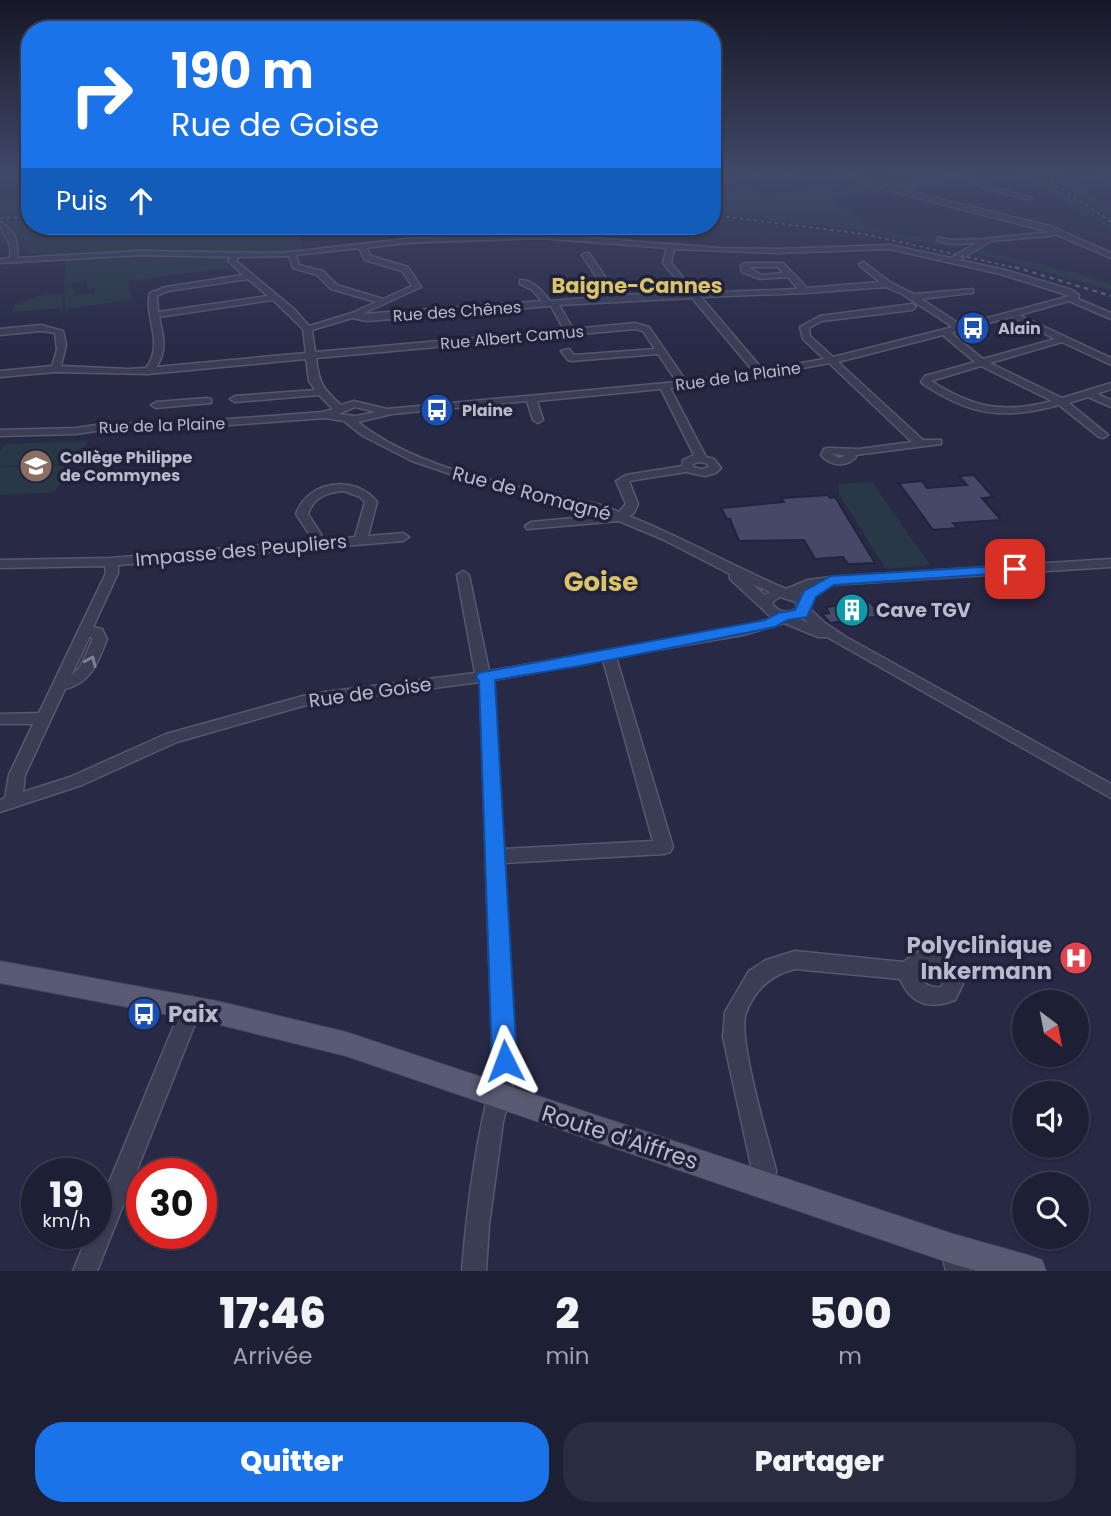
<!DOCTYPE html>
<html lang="fr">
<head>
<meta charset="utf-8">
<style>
  body { margin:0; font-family:Poppins,sans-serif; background:#2a2c40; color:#f1f3f6; height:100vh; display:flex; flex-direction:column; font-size:26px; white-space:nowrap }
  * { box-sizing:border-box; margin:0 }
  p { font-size:23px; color:#a0a2ac }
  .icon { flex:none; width:38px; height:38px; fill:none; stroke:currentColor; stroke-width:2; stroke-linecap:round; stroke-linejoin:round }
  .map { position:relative; height:1271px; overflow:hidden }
  .side { display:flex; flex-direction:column; background:#1d1f34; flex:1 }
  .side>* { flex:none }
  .hud { position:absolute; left:21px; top:21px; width:700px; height:214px; border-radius:28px; box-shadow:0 2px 5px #0004,0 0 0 2px #3b3d4f; background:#1a73e8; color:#fff; overflow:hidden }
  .needle { width:46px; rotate:148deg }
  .tools { position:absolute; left:1012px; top:990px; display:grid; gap:14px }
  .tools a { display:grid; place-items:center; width:77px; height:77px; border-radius:50%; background:#1d1f34; box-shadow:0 2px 5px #0004,0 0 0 2px #3b3d4f; font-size:35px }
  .speed { position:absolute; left:21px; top:1158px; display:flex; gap:14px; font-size:35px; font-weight:700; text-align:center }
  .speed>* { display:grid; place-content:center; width:91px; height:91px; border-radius:50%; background:#1d1f34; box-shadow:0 2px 5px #0004,0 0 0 2px #3b3d4f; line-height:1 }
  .speed small { font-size:18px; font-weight:400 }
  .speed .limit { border:10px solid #d22; background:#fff; color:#111 }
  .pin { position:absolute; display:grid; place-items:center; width:60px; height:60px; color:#fff; margin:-30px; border-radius:14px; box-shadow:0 4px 10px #0006 }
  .me { position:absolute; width:77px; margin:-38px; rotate:357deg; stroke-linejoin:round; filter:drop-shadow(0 0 5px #0008) }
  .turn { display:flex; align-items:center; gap:24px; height:147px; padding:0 35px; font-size:32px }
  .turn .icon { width:91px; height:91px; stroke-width:2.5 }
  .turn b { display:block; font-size:49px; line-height:60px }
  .then { display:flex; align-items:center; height:66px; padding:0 35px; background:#0003; gap:14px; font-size:26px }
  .eta { display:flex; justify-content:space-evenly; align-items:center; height:119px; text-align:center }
  .eta b { font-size:42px; font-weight:800; line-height:49px }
  .action { display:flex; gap:14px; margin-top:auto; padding:14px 35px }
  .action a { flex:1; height:80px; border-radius:28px; background:#1a73e8; color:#fff; font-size:28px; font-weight:800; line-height:80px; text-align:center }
  .action a+a { background:#2a2c40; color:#f1f3f6 }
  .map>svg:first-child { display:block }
  .green { fill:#293846 }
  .building { fill:#454867; stroke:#22233c; stroke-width:2 }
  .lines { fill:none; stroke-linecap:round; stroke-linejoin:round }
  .minor-casing { stroke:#57586f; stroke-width:3 }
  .major-casing { stroke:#42435b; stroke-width:2 }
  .minor { fill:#3b3d55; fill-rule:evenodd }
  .major { fill:#595b74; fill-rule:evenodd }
  .rail-far1 { stroke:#5d5f7c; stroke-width:2; stroke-dasharray:3.5 3.5; stroke-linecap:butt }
  .rail { stroke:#5d5f7c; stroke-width:2.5; stroke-dasharray:4.5 4.5; stroke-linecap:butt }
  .oneway { stroke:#808298 }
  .route { fill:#1a73e8; stroke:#114b97; stroke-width:2 }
  .labels { text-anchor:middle; stroke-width:7; stroke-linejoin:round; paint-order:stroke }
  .far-street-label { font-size:16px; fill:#b9bace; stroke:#20213a }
  .far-poi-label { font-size:16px; font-weight:bold; fill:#b9bace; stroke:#20213a; text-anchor:start }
  .street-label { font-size:19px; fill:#b9bace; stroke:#20213a }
  .poi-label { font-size:19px; font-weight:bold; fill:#b9bace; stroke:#20213a; text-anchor:start }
  .far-district-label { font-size:21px; font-weight:bold; fill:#dbc367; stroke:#20213a }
  .near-poi-label { font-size:23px; font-weight:bold; fill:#b9bace; stroke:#20213a; text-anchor:end }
  .near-street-label { font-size:23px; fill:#b9bace; stroke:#20213a }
  .district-label { font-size:26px; font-weight:bold; fill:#dbc367; stroke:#20213a }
</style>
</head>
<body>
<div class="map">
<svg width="1111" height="1271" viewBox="0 0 1111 1271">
  <rect width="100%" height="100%" fill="#272945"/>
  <g class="green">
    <path d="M900 173H947L893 188 869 182Z"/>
    <path d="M1011 173H1035L1111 225V232L1067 201Z"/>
    <path d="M1045 173H1060L1084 186 1080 188 1111 209V218Z"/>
    <path d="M860 184 883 190 831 198 837 203 831 205 848 211 868 224 862 226 950 243H965L962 245 967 248H951L862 230 712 212V193L748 189 761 194 826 189C837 196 851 189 860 184Z"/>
    <path d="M3 199 30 201V216L9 217 11 221 30 220V226H297L302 251 223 253 220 257 226 259 229 268 128 281 132 300 65 309 64 290 74 288 75 295 95 293V288L87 289V281L73 283 72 286 64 287 66 255H37L21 249 19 241 0 244V200Z"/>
    <path d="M978 249 1094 278 1111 284V290L971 252Z"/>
    <path d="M45 294 63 295V308L12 312 15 304Z"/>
    <path d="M88 441 75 463 0 466V451L5 444Z"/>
    <path d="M71 465 55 492 0 495V467Z"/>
    <path d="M872 482 930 565 886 569 839 494 838 484Z"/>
  </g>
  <g class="building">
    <path d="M974 475 993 497 982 498 1001 520 953 523 958 528 933 530 899 483 922 481 927 488 967 485 959 476Z"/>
    <path d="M828 495 830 498 835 497 875 563 848 564 843 557 815 559 804 540 739 541 730 519H727L721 508 784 502 781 498Z"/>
    <path d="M870 602 881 616 830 623 822 614 829 613 826 607Z"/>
  </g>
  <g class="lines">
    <defs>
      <g id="minor">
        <path d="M776 173H794L712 184V180Z"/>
        <path d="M834 173H843L894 188 954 174 975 179 991 187 1032 198 1029 200 987 189 971 181 954 178 902 190 1050 226 1111 253V258L1055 234 1051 236 991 241 959 260 1005 270 1072 290 1079 295 1078 299 1111 313V319L1069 301 1019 315 1111 358V365L1062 342 990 363 1062 398 1111 383V389L1097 394 1111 400V407L1088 397 1069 403 1108 435 1103 438 1099 437 1059 405C1004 420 971 416 923 384L921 382 925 376 975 362 943 335 838 362 923 440H941V444L855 455 856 457C846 468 830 466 821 455L824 449 828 448 859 449 912 442 829 363 726 383 670 388 706 457 714 459 721 468 716 473 705 476 686 472 629 481 638 504 634 513 629 516C683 538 733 566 786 589L808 580 831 577 1111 559V567L831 585 815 587 800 593 810 600 811 610 825 623 846 637 1111 784V798L827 637H818L784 623 743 635 616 657 673 847 670 852 664 854 504 863 515 1075 503 1122 489 1225 486 1271H462C467 1205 476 1139 493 1075L480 682 310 704 177 742 82 785 0 812V800L5 798 9 775 33 724H0V714L39 713 106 573 105 566 0 568V560L111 558 309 541V534L296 514C308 480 355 474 377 502L368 536 403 533 409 537 403 541 118 565V573L93 627 102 629 107 639C98 662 91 683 65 689L25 775 23 792 70 777 166 734 310 694 475 673 457 575 463 571 469 575 489 671 742 627 772 618 730 579V574L662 539 619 521 527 529 525 526 531 522 605 515 459 477 412 461 363 436 344 421 325 418 163 430 109 429 76 434 0 436V430L76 428 109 423 163 424 323 412 333 409 319 395 235 402 230 399 235 396 315 390 309 381 306 359 148 374 55 372 0 377V371L52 366 57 350 55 333 41 331 0 335V329L41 325 63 331 66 345 61 366 128 369 146 368C165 343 144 319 150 293L166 287 243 275 228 261 231 257 140 255 0 263V259L10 258C13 238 0 235 0 222 14 229 19 242 17 258L140 251 280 253 406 239 538 234 720 248 778 249 890 245 951 258 976 243 951 244 938 241V237L951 240 984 239 1050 232 890 191ZM538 238 667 248 663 263 688 293 617 295 589 253H586L582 255 609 296 550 301C542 291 534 280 520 280V284L532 290 542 301 362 314 421 287 408 267 371 256 366 248 406 243ZM359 248 365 260 402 271 412 286 383 299 337 285 323 271 299 265 296 255ZM674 249 776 253 890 249 1000 274 1070 296 961 325 921 299 970 293H973V289L914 294 890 282 863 262 859 264 860 266 880 282 807 288 783 263H745L741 265 742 272 760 279 788 277 798 289 696 293 671 263ZM289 256 293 268 317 275 331 289 376 302 352 313 309 326 294 309 236 261 239 257ZM749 267H778L783 273 761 275ZM248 279 268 296 158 312 157 296 168 291ZM886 287 902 294 953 327 833 357 810 336 809 328 822 321 912 310 916 307 912 304 820 316 800 327 803 339 824 359 763 370 701 297 805 293ZM692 298 754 372 686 381 649 327 635 323 573 329 559 305ZM273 300 303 329 306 353 156 367C168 351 163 335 159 317ZM551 306 564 330 315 352 312 330 352 318 367 321ZM1011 317 1055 339 983 359 951 333ZM635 329 643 331 655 349 574 355 569 349 561 351 568 360 571 361 658 354 677 382 387 409 354 401 341 405C322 388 319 383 316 358ZM981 366 1052 401C1003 414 974 408 931 381ZM661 389 694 455 683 460 682 466 626 475 616 481 626 504 619 512 605 506C526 487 423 474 358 422L392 414 527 401 533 420 538 423 543 420 537 401ZM355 407 376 412 356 416 338 414ZM832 454 844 455 845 456 839 458ZM698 462 706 463 709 467 702 469 693 467V464ZM344 491 360 497 365 502 355 537 322 540 321 534 308 514C314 497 327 492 344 491ZM752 584 770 592 765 595ZM780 597 796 602 797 609C787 613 781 613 773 605V601ZM802 617 809 623 797 618ZM90 636 93 639 80 667 71 676ZM603 660 653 841 503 849 494 680Z"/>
        <path d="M1097 173H1104L1111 177V182Z"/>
        <path d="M207 398 211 399V403L156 408 151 405 156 402Z"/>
        <path d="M921 950C943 952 957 963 963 984L955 1000C930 1010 911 1005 900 979L795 969C771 975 755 989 746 1013 737 1036 768 1140 776 1170L775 1185 771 1193 763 1197 755 1193 751 1185 752 1170 723 1037 725 1012 749 971 766 960 795 951 903 962ZM923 968C933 969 940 974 943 984L941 987C929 988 921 984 919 971Z"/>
        <path d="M192 997 199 999 202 1006 97 1271H73L88 1234H96V1214L182 1006 185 999Z"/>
        <path d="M953 1237 962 1240 970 1271H946L941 1249 944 1240Z"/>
      </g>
      <path id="major" d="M0 961 217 1001 346 1032 953 1234 1031 1256 1042 1260 1046 1271H977L953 1264 346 1056 217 1024 0 983Z"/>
    </defs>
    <use href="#minor" class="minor-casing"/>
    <use href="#major" class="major-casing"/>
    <use href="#minor" class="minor"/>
    <use href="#major" class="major"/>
    <g class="rail-far1">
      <path d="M1039 173 1111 222"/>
      <path d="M712 215 864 234 1021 269"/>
      <path d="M0 218 30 217"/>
    </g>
    <path class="rail" d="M1015 267 1111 296"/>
  </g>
  <defs><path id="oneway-chevron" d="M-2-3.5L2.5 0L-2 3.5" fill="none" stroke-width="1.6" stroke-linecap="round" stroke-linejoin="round" transform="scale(1.75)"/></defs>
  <use class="oneway" href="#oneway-chevron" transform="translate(91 661) rotate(-66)"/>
  <linearGradient id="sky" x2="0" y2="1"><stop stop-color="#151726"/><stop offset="0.49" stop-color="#414968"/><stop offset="1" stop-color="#414968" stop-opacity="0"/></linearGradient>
  <rect width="1111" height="351" fill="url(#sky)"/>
  <path class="route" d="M1015 565 1021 566 1023 569 1021 572 834 585 816 597 807 617 788 620 775 627 580 666 495 680 517 1061 513 1069 505 1073 496 1069 492 1061 479 681 476 677 478 673 765 620 778 613 795 610 804 591 831 576Z"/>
  <defs>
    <symbol id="bus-disc" viewBox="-11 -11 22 22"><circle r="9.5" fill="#1a4fb4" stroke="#20213a"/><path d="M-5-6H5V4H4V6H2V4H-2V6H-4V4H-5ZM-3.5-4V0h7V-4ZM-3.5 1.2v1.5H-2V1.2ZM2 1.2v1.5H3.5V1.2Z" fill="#fff"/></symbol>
    <symbol id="school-disc" viewBox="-11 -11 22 22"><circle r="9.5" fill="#8d6e63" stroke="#20213a"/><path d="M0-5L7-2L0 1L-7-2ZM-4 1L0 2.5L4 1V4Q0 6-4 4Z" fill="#fff"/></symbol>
    <symbol id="building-disc" viewBox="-11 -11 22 22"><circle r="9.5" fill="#0f9aa8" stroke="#20213a"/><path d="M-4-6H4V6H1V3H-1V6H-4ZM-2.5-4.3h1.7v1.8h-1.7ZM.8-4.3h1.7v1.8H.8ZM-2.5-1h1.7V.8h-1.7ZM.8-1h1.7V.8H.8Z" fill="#fff"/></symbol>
    <symbol id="hospital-disc" viewBox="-11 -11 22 22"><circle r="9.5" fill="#e0444e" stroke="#20213a"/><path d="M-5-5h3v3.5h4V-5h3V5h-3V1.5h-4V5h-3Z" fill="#fff"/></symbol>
  </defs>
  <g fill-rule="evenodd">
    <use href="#bus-disc" x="954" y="309" width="38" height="38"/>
    <use href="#bus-disc" x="418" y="391" width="38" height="38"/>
    <use href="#school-disc" x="17" y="447" width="38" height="38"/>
    <use href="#building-disc" x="833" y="591" width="38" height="38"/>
    <use href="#hospital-disc" x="1057" y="939" width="38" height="38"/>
    <use href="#bus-disc" x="125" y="995" width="38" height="38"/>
  </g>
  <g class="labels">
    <g class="far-street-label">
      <text transform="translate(457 311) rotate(-4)" y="6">Rue des Chênes</text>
      <text transform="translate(512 337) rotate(-5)" y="6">Rue Albert Camus</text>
      <text transform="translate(738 376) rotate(-8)" y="6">Rue de la Plaine</text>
      <text transform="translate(162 425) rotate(-2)" y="6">Rue de la Plaine</text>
    </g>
    <g class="far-poi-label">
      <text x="998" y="334">Alain</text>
      <text x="462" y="416">Plaine</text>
      <text x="60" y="463">Collège Philippe<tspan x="60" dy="18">de Commynes</tspan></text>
    </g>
    <g class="street-label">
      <text transform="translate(532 493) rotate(15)" y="7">Rue de Romagné</text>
      <text transform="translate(241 550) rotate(-5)" y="7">Impasse des Peupliers</text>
      <text transform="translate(370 692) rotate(-8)" y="7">Rue de Goise</text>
    </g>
    <g class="poi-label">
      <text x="876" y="617">Cave TGV</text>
    </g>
    <g class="far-district-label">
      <text x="637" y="293">Baigne-Cannes</text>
    </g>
    <g class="near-poi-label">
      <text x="1052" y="953">Polyclinique<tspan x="1052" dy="26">Inkermann</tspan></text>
      <text x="168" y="1022" text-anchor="start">Paix</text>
    </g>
    <g class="near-street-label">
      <text transform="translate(620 1137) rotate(18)" y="8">Route d'Aiffres</text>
    </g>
    <g class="district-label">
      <text x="601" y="591">Goise</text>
    </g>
  </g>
</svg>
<div class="tools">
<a><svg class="needle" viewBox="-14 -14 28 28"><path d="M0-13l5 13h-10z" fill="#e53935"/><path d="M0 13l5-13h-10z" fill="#a0a2ac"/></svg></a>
<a><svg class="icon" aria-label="sound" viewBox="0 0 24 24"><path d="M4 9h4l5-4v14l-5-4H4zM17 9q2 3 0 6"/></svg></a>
<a><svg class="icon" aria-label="search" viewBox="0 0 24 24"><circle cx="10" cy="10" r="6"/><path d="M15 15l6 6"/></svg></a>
</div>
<div class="speed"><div>19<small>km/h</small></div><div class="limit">30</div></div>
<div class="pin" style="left:1015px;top:569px;background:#d93025"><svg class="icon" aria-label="arrive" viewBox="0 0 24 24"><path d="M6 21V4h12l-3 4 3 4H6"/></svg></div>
<svg class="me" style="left:505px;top:1061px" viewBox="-20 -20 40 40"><path d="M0-17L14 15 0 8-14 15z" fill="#1a73e8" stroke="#fff" stroke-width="4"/></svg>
<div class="hud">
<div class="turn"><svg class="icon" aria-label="right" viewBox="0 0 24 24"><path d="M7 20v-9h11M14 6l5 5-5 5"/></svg><div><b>190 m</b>Rue de Goise</div></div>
<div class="then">Puis<svg class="icon" aria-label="ahead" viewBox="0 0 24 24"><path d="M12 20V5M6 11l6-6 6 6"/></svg></div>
</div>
</div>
<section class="side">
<div class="eta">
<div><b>17:46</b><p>Arrivée</p></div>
<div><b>2</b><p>min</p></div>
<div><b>500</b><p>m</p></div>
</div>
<div class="action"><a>Quitter</a><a>Partager</a></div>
</section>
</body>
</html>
